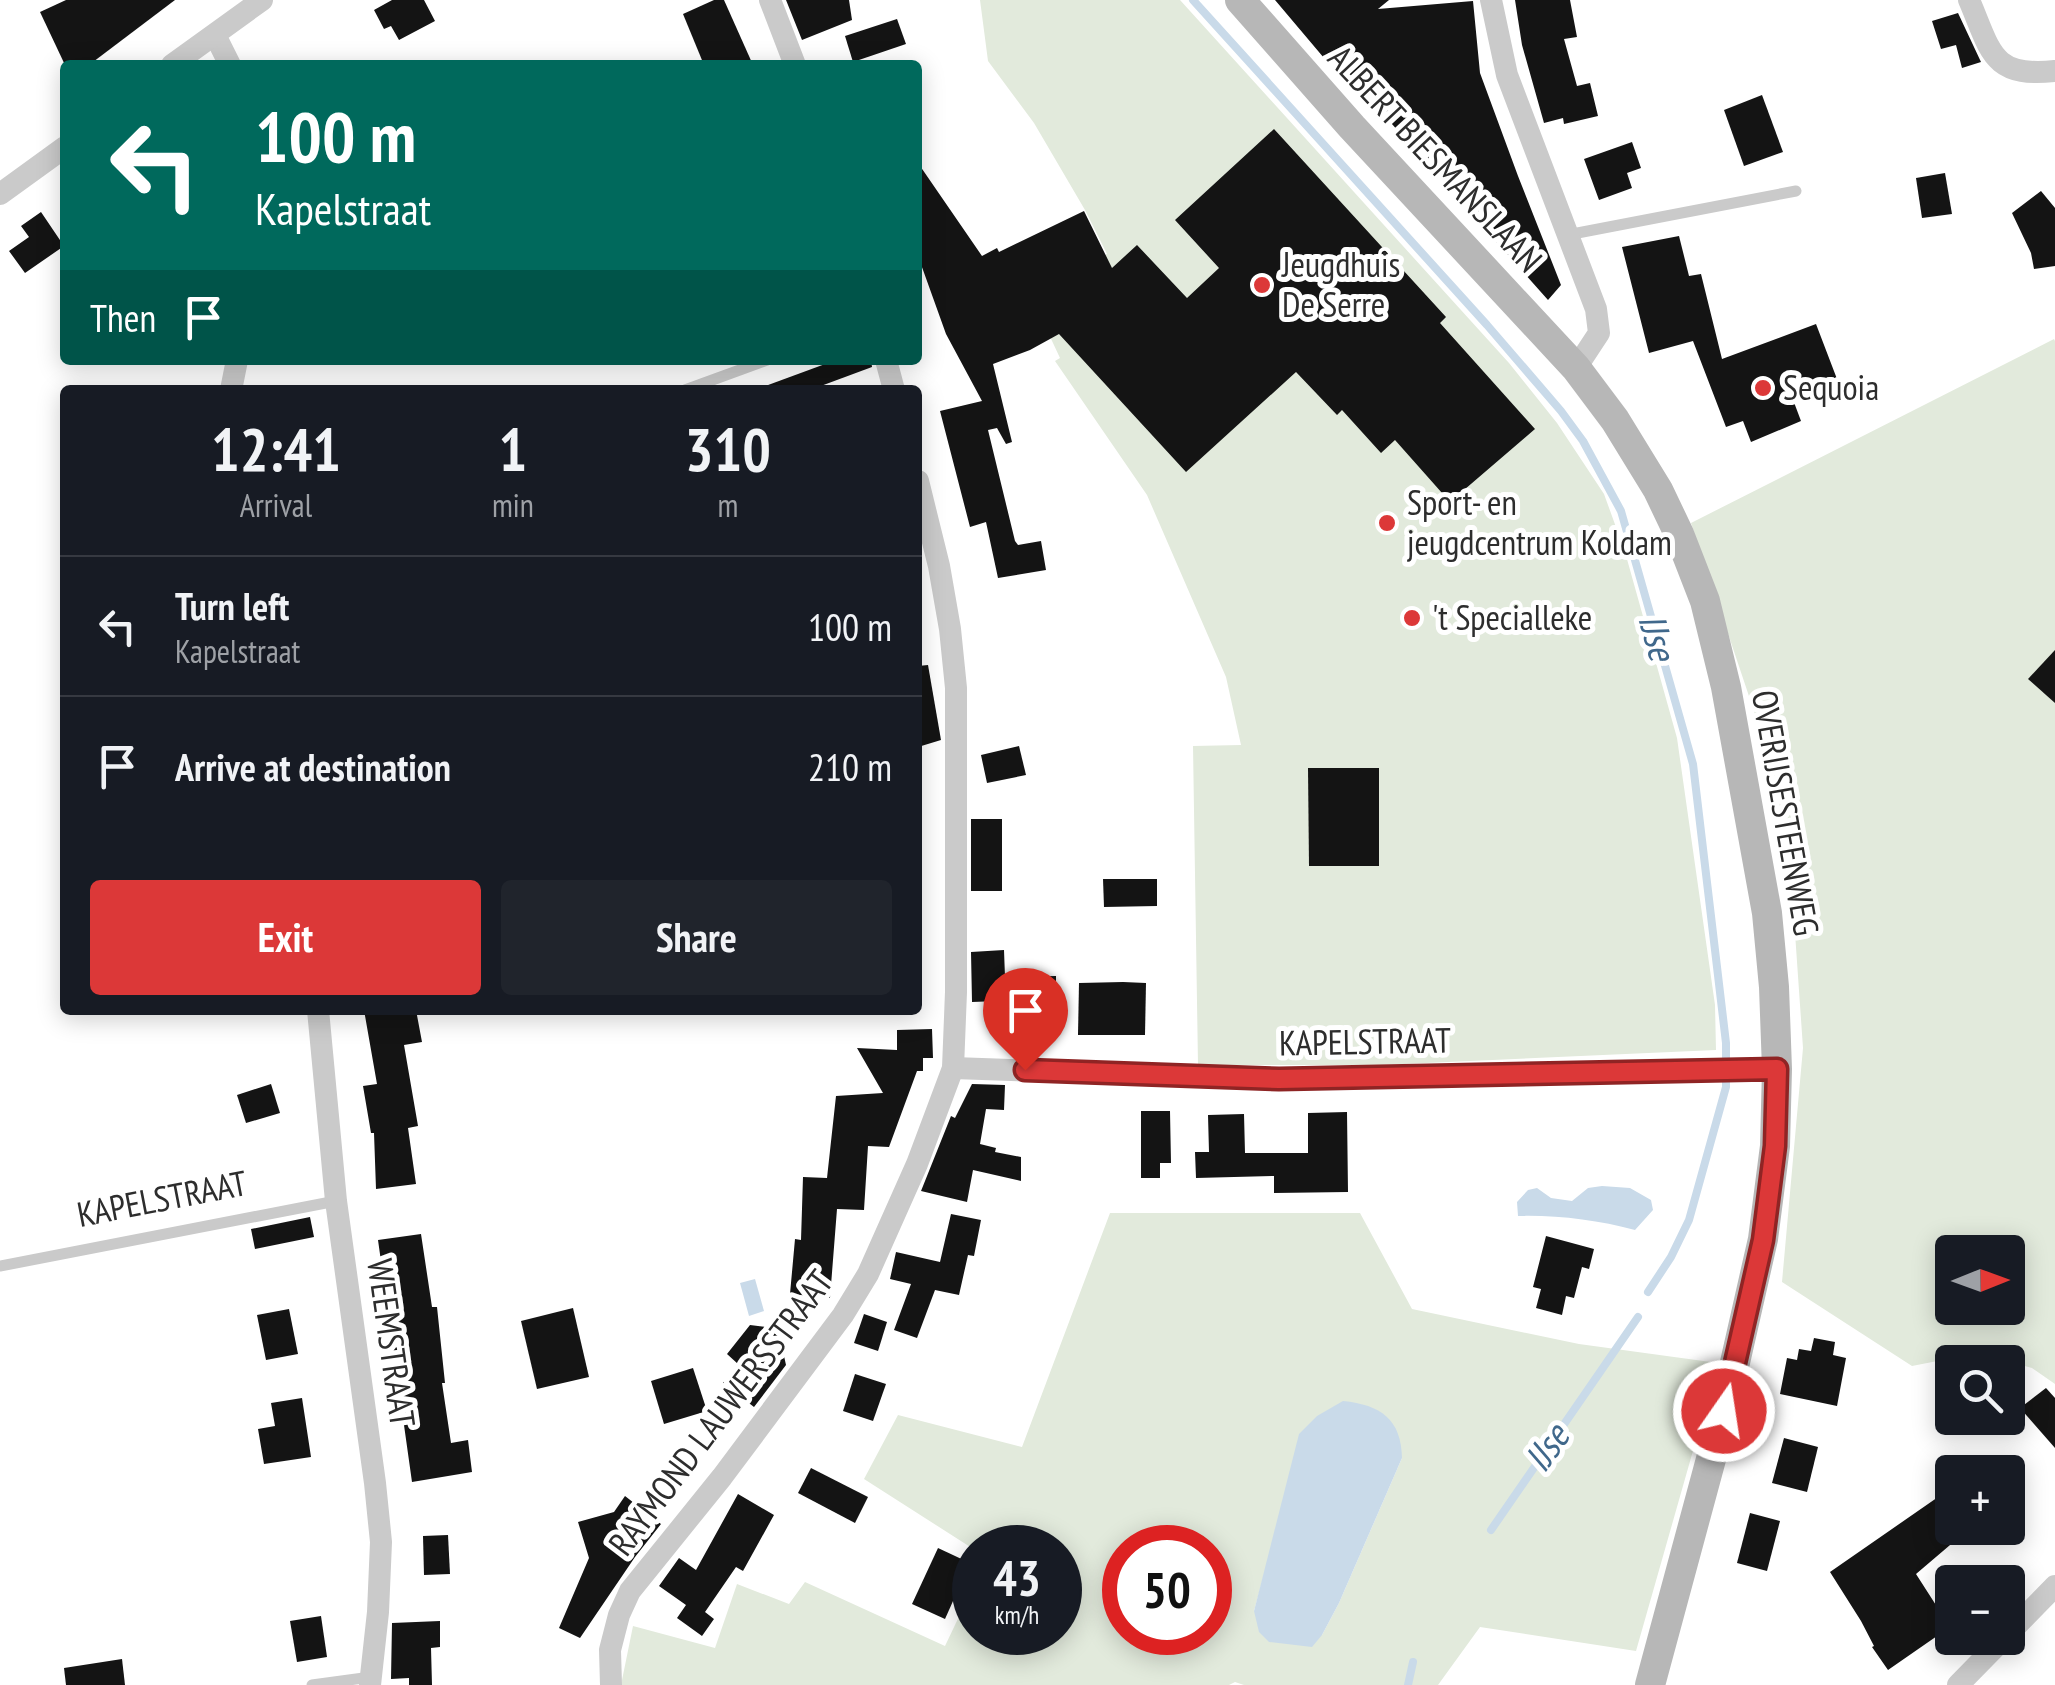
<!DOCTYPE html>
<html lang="en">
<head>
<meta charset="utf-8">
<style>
  body { margin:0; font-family:"PT Sans Narrow",sans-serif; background:#20242c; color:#f1f3f6; height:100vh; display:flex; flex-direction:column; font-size:38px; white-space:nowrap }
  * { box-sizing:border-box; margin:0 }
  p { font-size:32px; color:#9ea1a6 }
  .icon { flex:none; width:55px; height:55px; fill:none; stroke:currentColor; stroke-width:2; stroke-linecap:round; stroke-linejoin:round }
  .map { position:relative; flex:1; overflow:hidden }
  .drawer { position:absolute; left:60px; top:385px; width:862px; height:630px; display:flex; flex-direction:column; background:#171b24; border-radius:10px; box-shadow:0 5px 25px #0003 }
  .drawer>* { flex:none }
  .banner { position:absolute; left:60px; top:60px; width:862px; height:305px; border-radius:10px; box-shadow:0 5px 25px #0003; background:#00695c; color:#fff; overflow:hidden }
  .needle { width:65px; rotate:89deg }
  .tools { position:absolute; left:1935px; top:1235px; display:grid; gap:20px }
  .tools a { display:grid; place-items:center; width:90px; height:90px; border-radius:10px; background:#171b24; box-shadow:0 5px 25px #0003; font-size:50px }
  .speed { position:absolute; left:952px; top:1525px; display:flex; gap:20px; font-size:50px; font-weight:700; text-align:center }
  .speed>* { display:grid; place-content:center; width:130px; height:130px; border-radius:50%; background:#171b24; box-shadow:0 5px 25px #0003; line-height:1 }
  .speed small { font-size:25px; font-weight:400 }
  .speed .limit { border:15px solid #d22; background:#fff; color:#111 }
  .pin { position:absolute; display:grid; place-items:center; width:85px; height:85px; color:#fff; margin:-102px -42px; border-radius:50% 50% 50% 0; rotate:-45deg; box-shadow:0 0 10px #0007 }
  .pin .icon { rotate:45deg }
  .me { position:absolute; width:110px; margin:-55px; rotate:13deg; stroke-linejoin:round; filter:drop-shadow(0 0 8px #0008) }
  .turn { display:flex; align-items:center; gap:35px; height:210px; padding:0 30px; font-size:45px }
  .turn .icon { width:130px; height:130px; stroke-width:2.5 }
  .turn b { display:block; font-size:70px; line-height:85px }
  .then { display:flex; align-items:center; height:95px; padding:0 30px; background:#0003; gap:20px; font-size:38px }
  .eta { display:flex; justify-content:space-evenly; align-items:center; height:170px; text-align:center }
  .eta b { font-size:60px; font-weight:700; line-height:70px }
  .cta { display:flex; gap:20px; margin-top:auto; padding:20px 30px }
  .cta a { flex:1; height:115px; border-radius:10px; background:#dc3838; color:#fff; font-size:40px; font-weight:700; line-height:115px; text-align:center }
  .cta a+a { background:#20242c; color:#f1f3f6 }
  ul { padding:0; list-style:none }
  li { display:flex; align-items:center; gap:30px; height:140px; padding:0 30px; border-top:2px solid #363941 }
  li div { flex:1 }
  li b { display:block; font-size:38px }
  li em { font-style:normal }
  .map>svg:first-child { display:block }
  .green { fill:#e2eadc; fill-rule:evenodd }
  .water { fill:#c9dae9 }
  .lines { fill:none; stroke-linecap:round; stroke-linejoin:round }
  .stream { stroke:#c9dae9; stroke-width:8 }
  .building { fill:#141414 }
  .service { stroke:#cacaca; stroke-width:11 }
  .minor { stroke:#cacaca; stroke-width:22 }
  .secondary { stroke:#b7b7b7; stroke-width:30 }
  .route-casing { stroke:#8f2424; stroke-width:25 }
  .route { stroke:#dc3838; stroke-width:18 }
  .poi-dot { fill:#dc3838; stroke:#fff; stroke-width:4 }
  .labels { text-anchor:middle; stroke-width:10; stroke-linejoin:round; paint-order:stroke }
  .street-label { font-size:35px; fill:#2d2d2d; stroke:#fff }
  .poi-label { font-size:35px; fill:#2d2d2d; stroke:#fff; text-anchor:start }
  .water-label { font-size:38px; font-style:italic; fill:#40688b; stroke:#fff }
</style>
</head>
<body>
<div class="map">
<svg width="2055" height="1685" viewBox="0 0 2055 1685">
  <rect width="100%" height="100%" fill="#fff"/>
  <g class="green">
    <path d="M980 0H1180L1509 363 1557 423 1604 494 1625 552 1677 738 1715 1005 1716 1050 1381 1065H1198L1193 746 1241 745 1226 677 1147 495 1055 361 1060 358 1031 296 1107 254 1085 210 1034 123 988 61Z"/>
    <path d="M2054 339 2055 341V1384L2032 1368 1978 1353 1912 1366 1782 1282 1803 1048 1793 904 1763 738 1691 523ZM1952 1252H2008V1308H1952Z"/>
    <path d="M1110 1213H1360L1412 1309 1579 1344 1718 1363 1636 1651 1480 1627 1438 1685H1244L1235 1682 1229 1685H621L633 1626 715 1648 737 1584 789 1604 805 1582 945 1646 975 1583V1632H1060V1548H975V1550L864 1479 898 1415 1022 1447ZM1402 1458 1339 1603 1322 1635 1254 1611 1275 1534ZM1125 1548H1210V1632H1125Z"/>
  </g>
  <g class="water">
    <path d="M1602 1186 1630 1188 1651 1200 1653 1210 1635 1230C1597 1220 1558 1215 1518 1216L1517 1202 1528 1190 1537 1188 1551 1198 1572 1201 1588 1188Z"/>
    <path d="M755 1279 764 1311 749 1316 740 1283Z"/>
    <path d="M1343 1401C1381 1405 1401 1419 1402 1458L1339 1603 1322 1635 1312 1647 1269 1642 1259 1632 1254 1611 1299 1434 1317 1416Z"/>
  </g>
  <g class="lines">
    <g class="stream">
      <path d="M1193 0 1487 325 1561 411 1583 441 1621 511 1693 764 1726 1043V1087L1689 1220 1671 1257 1648 1292"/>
      <path d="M1491 1530 1638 1317"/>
      <path d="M1408 1685 1413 1662"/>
    </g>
  </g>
  <g class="building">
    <path d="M66 0H175L89 65H65L40 12Z"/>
    <path d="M392 0H424L435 21 399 40 391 26 384 29 374 10Z"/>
    <path d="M714 0H724L753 65H704L683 14Z"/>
    <path d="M786 0H849L852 20 802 40Z"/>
    <path d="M1275 0H1389L1378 9 1473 1 1480 73 1518 176 1561 285 1548 300 1329 53 1324 58Z"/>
    <path d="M1515 0H1570L1577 37 1564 39 1577 86 1590 83 1598 116 1564 124 1563 118 1544 123 1522 45Z"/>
    <path d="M1958 13 1981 62 1962 68 1956 45 1941 49 1932 21Z"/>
    <path d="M897 19 906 44 853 62 845 36Z"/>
    <path d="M1762 95 1783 152 1744 166 1724 110Z"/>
    <path d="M1274 129 1446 317 1440 323 1535 429 1450 502 1395 440 1381 453 1342 410 1337 415 1296 372 1186 472 1059 334 1030 350 993 364 1012 442 1006 444 997 428 988 430 1015 541 1018 545 1041 541 1046 570 998 578 986 522 970 527 940 411 982 401 946 334 918 256V163L982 256 997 248 999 252 1084 211 1112 268 1137 245 1187 298 1219 268 1175 220Z"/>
    <path d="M1632 142 1641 168 1627 173 1632 188 1599 200 1584 159Z"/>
    <path d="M1945 173 1952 214 1922 218 1916 178Z"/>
    <path d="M2041 191 2055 208V266L2034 269 2031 253 2012 213Z"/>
    <path d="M41 212 64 246 25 273 9 251 29 237 21 226Z"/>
    <path d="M1679 236 1689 276 1701 274 1722 359 1816 324 1837 379 1792 397 1801 421 1751 442 1743 421 1726 427 1693 341 1649 353 1622 247Z"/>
    <path d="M836 360H871L872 367 810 390H760V388Z"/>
    <path d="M2055 650V703L2028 679Z"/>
    <path d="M928 665 941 740 918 747V666Z"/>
    <path d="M1019 746 1026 775 987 783 981 755Z"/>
    <path d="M1308 768H1379V866H1309Z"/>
    <rect x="971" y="819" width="31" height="72"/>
    <path d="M1103 879H1157V906L1104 907Z"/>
    <path d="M1004 950 1005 977 1056 976V999L972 1002 971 952Z"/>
    <path d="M1123 982 1146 983 1145 1035H1078L1079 983Z"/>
    <path d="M364 1010H416L422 1042 404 1045 418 1126 408 1128 416 1184 376 1189 374 1133H371L363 1086 377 1084Z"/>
    <path d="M932 1029 933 1058H923V1071H917L889 1147 868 1146 864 1210 837 1209 830 1298 790 1294 795 1239 801 1240 803 1177 827 1178 836 1096 883 1093 857 1048 897 1050V1030Z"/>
    <path d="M271 1084 280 1113 246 1123 237 1095Z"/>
    <path d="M972 1084 1005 1085 1004 1110 986 1109 980 1144 996 1148 995 1152 1021 1157V1181L973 1170 967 1202 921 1191 951 1116 955 1118Z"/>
    <path d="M1141 1111H1170L1171 1163H1160V1178H1141Z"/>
    <path d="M1347 1112 1348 1192 1274 1193V1176L1196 1178 1195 1152H1209L1208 1115 1244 1114 1245 1153H1308V1113Z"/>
    <path d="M951 1214 981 1220 974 1256 968 1255 959 1295 935 1290 917 1338 894 1330 911 1284 890 1279 896 1252 940 1262Z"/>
    <path d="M310 1217 314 1237 255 1249 251 1229Z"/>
    <path d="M421 1234 432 1307H437L445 1383H442L451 1443 468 1440 472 1472 412 1482 378 1240Z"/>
    <path d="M1546 1236 1594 1249 1589 1269 1582 1267 1574 1298 1566 1296 1562 1315 1536 1308 1541 1289 1533 1287Z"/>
    <path d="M573 1308 589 1377 537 1389 521 1321Z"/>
    <path d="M289 1309 298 1354 266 1360 257 1315Z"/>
    <path d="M864 1314 887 1322 878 1351 854 1343Z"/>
    <path d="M750 1325 767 1327 780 1338 786 1365 754 1407 723 1383 738 1364 727 1354Z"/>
    <path d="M1814 1338 1835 1342 1833 1355 1846 1358 1837 1406 1780 1394 1787 1358 1797 1360 1799 1349 1811 1351Z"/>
    <path d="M693 1368 707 1411 664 1424 651 1381Z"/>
    <path d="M855 1374 886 1384 873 1421 843 1411Z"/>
    <path d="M2046 1388 2055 1398V1448L2020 1408Z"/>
    <path d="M302 1398 311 1457 264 1464 258 1429 275 1426 271 1403Z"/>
    <path d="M1784 1438 1818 1447 1807 1492 1772 1483Z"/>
    <path d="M811 1468 868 1497 855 1523 798 1493Z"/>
    <path d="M738 1494 774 1515 743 1571 736 1567 705 1612 714 1619 702 1636 677 1618 686 1605 659 1586 679 1558 696 1570Z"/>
    <path d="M1941 1495 1952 1510V1528H1970L1916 1574 1950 1627 1888 1670 1872 1647 1874 1646 1861 1621 1830 1572Z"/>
    <path d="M625 1496 661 1524 635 1557 580 1638 559 1628 589 1558 578 1522 614 1512Z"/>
    <path d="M1750 1513 1780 1521 1767 1571 1737 1563Z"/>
    <path d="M448 1535 450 1574 424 1575 423 1536Z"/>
    <path d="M938 1548 970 1563 945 1619 912 1604Z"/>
    <path d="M321 1616 327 1657 297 1662 290 1621Z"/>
    <path d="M440 1621V1647L431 1648 432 1685H409V1678L391 1679 392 1623Z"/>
    <path d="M122 1659 125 1685H66L64 1668Z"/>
  </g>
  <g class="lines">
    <g class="service">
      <path d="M1567 235 1796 191"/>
      <path d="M685 390 767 360"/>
      <path d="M0 1266 336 1201"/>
      <path d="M312 1685 371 1677"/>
    </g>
    <g class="minor">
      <path d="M770 0 795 65"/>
      <path d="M1491 0 1507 75 1596 309 1599 333 1576 368"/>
      <path d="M1969 0C1991 51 1991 78 2055 71"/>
      <path d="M215 35 230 65"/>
      <path d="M172 65 262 0"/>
      <path d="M0 194 65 147"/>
      <path d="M886 360 894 390"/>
      <path d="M231 390 237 360"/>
      <path d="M318 1010 336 1201 375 1483 381 1542 378 1612 370 1685"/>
      <path d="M953 1068 1279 1079 1777 1069"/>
      <path d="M2008 1634 2055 1586"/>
      <path d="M611 1685 610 1650 619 1615 630 1591 722 1477 843 1315 868 1274 917 1164 953 1068 956 992V688L950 629 939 566 918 481"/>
      <path d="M1958 1685 2004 1638"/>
    </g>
    <path class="secondary" d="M1240 0 1352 127 1576 368 1615 420 1658 490 1679 534 1705 601 1726 687 1767 913 1774 987 1777 1069 1775 1146 1763 1239 1724 1411 1650 1685"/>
  </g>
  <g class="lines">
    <defs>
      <path id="route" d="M1025 1070 1279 1079 1777 1069 1775 1146 1763 1240 1724 1411"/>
    </defs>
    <use href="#route" class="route-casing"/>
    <use href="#route" class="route"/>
  </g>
  <g class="poi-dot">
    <circle cx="1262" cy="285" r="10"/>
    <circle cx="1763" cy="388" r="10"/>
    <circle cx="1387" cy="523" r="10"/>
    <circle cx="1412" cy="618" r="10"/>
  </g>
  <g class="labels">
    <g class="street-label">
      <text transform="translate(1435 159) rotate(47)" y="12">ALBERT BIESMANSLAAN</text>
      <text transform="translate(1785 813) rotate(80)" y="12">OVERIJSESTEENWEG</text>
      <text transform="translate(1365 1042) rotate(-1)" y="12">KAPELSTRAAT</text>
      <text transform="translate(162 1199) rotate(-11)" y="12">KAPELSTRAAT</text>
      <text transform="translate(391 1343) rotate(82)" y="12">WEEMSTRAAT</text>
      <text transform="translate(721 1413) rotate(-53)" y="12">RAYMOND LAUWERSSTRAAT</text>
    </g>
    <g class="poi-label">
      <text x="1282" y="277">Jeugdhuis<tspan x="1282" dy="40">De Serre</tspan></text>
      <text x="1783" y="400">Sequoia</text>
      <text x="1407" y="515">Sport- en<tspan x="1407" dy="40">jeugdcentrum Koldam</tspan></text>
      <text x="1432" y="630">'t Specialleke</text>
    </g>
    <g class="water-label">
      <text transform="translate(1657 637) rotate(74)" y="13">IJse</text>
      <text transform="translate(1547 1448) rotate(-55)" y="13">IJse</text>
    </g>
  </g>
</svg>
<div class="tools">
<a><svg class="needle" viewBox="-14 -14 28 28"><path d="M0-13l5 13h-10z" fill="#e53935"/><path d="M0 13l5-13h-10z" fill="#9ea1a6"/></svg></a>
<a><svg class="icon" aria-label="search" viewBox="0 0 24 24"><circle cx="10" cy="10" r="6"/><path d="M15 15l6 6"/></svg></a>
<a>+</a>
<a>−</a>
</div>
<div class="speed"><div>43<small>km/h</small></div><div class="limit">50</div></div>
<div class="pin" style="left:1025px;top:1070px;background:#d93025"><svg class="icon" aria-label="arrive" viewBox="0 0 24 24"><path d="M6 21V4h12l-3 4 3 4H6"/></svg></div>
<svg class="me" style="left:1724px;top:1411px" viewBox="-20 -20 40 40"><circle r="17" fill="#dc3838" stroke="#fff" stroke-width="3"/><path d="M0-11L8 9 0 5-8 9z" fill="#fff"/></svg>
<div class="banner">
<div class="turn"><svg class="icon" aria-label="left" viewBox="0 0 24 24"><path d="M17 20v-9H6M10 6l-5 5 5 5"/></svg><div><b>100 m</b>Kapelstraat</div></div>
<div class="then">Then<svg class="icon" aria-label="arrive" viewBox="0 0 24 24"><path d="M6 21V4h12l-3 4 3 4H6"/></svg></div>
</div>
<section class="drawer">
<div class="eta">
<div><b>12:41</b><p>Arrival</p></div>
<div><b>1</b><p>min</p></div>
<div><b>310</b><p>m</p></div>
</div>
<ul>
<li><svg class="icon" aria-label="left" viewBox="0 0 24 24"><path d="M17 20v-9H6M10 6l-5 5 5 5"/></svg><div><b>Turn left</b><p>Kapelstraat</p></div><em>100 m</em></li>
<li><svg class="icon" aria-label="arrive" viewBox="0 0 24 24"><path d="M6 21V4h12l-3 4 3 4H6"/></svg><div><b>Arrive at destination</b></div><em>210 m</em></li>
</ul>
<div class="cta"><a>Exit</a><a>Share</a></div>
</section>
</div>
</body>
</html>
